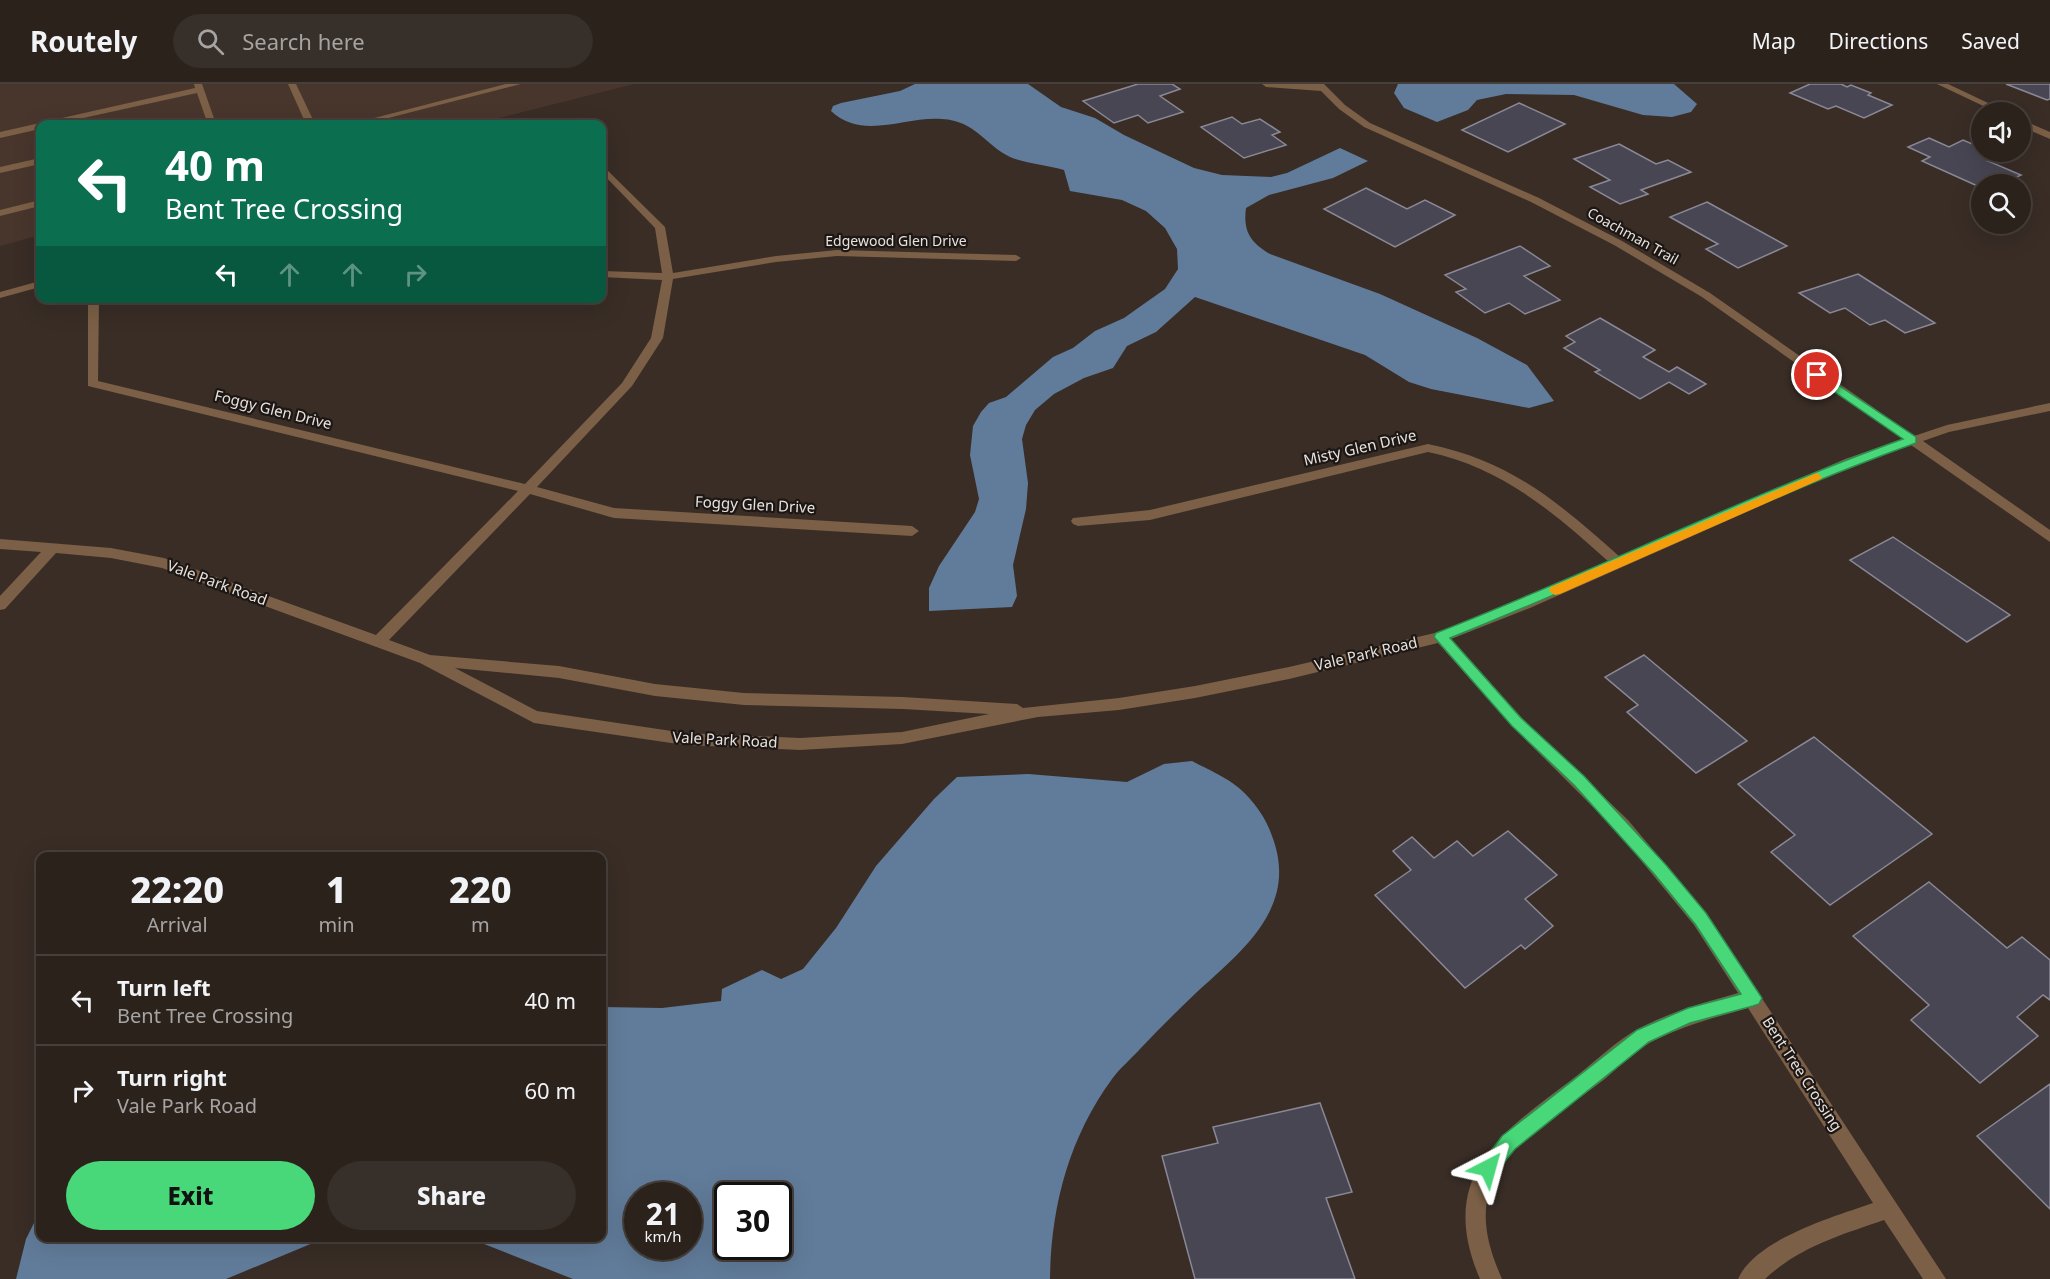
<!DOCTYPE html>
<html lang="en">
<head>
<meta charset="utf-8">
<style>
  body { margin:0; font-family:"Noto Sans",sans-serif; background:#372f29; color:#f1f3f6; height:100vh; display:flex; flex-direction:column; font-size:22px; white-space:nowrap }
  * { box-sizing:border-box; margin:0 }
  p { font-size:20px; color:#a6a4a3 }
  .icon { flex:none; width:33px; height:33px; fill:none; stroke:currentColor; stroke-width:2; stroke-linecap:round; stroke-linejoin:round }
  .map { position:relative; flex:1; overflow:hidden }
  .panel { position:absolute; left:36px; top:768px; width:570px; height:390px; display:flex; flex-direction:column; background:#2b221c; border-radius:12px; box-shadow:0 6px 24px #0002,0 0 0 2px #473f3b }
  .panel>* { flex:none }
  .top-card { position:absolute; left:36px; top:36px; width:570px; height:183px; border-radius:12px; box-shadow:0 6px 24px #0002,0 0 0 2px #473f3b; background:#0b6e4f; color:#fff; overflow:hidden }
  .fabs { position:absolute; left:1971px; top:18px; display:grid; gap:12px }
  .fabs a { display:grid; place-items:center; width:60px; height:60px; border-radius:50%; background:#2b221c; box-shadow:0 6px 24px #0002,0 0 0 2px #473f3b; font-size:30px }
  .speed { position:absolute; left:624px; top:1098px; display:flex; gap:12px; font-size:30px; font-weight:700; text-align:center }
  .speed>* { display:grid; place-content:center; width:78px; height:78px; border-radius:50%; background:#2b221c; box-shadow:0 6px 24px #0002,0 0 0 2px #473f3b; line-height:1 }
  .speed small { font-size:15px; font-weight:400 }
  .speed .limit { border:3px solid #111; border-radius:9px; background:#fff; color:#111 }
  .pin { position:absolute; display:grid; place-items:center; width:51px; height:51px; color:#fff; margin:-26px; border:3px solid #fff; border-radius:50%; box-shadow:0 2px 6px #0007 }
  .me { position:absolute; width:66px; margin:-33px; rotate:39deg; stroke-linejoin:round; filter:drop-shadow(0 0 4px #0008) }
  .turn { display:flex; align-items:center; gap:21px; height:126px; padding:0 30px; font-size:27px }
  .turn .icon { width:78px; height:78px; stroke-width:2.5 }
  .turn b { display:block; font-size:42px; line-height:51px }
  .lanes { display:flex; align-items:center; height:57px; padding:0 30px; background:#0003; justify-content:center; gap:30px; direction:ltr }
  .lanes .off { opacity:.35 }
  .eta { display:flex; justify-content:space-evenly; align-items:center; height:102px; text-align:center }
  .eta b { font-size:36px; font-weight:800; line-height:42px }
  .button { display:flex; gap:12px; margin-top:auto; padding:12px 30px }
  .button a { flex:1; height:69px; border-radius:36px; background:#48d779; color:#111; font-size:24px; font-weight:800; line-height:69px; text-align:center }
  .button a+a { background:#372f29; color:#f1f3f6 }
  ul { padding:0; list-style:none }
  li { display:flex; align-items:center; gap:18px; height:90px; padding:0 30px; border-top:2px solid #473f3b }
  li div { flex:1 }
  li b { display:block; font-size:22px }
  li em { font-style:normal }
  header { display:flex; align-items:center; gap:36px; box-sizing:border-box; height:84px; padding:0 30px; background:#2b221c; border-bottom:2px solid #473f3b }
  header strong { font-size:28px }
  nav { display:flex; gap:33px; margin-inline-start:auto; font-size:21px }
  .search { width:420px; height:54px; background:#372f29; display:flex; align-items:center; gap:15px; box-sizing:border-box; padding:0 21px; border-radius:33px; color:#a6a4a3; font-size:22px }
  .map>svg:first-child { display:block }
  .built { fill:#48362d }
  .water { fill:#617c9a; fill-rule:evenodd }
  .building { fill:#474652; stroke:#8a8896; stroke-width:1.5 }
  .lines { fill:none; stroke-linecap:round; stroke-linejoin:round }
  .minor { fill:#7b5f46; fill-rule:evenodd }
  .route { fill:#48d779; stroke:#2f8c4f; stroke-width:1.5 }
  .slow { fill:#f59e0b }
  .labels { text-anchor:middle; stroke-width:4.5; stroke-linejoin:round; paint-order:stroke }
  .far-street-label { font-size:14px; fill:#e8e1dc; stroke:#1c1714 }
  .street-label { font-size:15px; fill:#e8e1dc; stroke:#1c1714 }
</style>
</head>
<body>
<header>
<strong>Routely</strong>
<div class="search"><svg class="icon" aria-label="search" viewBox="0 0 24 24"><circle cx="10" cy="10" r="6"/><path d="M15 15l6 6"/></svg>Search here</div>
<nav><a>Map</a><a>Directions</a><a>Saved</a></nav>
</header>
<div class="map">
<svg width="2050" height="1195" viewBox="0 0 2050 1195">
  <rect width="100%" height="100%" fill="#392d26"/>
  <path class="built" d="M0 0H634L475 40H40V151L0 162Z"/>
  <g class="water">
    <path d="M915 0H1028L1061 23 1095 34 1124 51 1194 84 1222 91 1271 93 1287 89 1340 64 1368 77 1333 94 1269 111 1246 124C1243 147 1250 158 1270 170L1380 210 1477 254 1527 281 1554 317 1529 324 1431 305 1409 298 1365 271 1195 213 1156 248 1127 262 1113 284 1084 294 1054 310 1035 326 1026 341 1022 355 1028 399 1026 425 1013 481 1017 512 1012 523 929 527V504L939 482 975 428 979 415 970 371 973 342 981 328 989 319 1006 313 1053 273 1073 264 1095 247 1124 234 1165 205 1178 185 1177 165 1165 144 1146 127 1122 116 1070 107 1064 86C1048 81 1024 79 1010 73 985 61 976 37 942 35 905 32 863 57 831 27L833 22 841 19 900 7Z"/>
    <path d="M1398 0H1674L1697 20 1691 28 1672 33 1643 31 1574 11 1506 10 1477 16 1468 26 1437 38 1404 24 1394 9Z"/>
    <path d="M1192 677C1207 685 1226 693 1239 704 1254 717 1266 734 1272 752 1299 822 1244 865 1198 907 1178 926 1159 945 1140 965 1131 975 1120 984 1112 995 1069 1054 1051 1122 1050 1195H573L469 1154H602V923L662 924 721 917 722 905 762 886 781 895 803 885 836 844 876 782 934 715 957 693 1028 690 1127 698 1164 680ZM638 1112H688V1162H638ZM728 1112H778V1162H728Z"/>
    <path d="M40 1127V1154H325L226 1195H16L26 1155Z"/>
  </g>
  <g class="building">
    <path d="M1138 0H1172L1180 5 1160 12 1183 28 1148 39 1138 31 1114 39 1083 17Z"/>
    <path d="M1810 0H1841L1847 3 1851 1 1871 9 1868 11 1892 21 1864 34 1836 22 1828 25 1790 9Z"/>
    <path d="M2006 0H2050V15L2047 16Z"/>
    <path d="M1519 19 1565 40 1508 68 1462 46Z"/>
    <path d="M1232 33 1242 40 1260 35 1280 48 1272 51 1286 61 1244 74 1201 43Z"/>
    <path d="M1929 54 1949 63 1963 56 1982 64V68H1990L1999 71 1988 77 2021 91 2002 100H1982V104L1922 77 1930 73 1908 63Z"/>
    <path d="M1619 60 1656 80 1668 76 1691 88 1641 106 1648 110 1620 120 1590 103 1610 96 1574 75Z"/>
    <path d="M1366 104 1407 125 1425 116 1455 131 1395 163 1324 125Z"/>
    <path d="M1707 118 1787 162 1738 184 1706 165 1718 160 1670 133Z"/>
    <path d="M1520 162 1550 182 1524 192 1560 216 1525 230 1509 219 1485 229 1456 208 1466 205 1445 191Z"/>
    <path d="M1858 190 1935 239 1905 249 1885 236 1870 241 1845 224 1830 229 1799 209Z"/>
    <path d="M1600 234 1655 266 1643 273 1669 288 1677 283 1706 300 1689 310 1669 298 1640 315 1595 288 1600 286 1564 264 1575 258 1566 252Z"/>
    <path d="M1893 453 2010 531 1967 558 1850 476Z"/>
    <path d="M1644 571 1747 657 1696 689 1627 628 1638 621 1605 593Z"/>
    <path d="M1814 653 1932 750 1830 821 1771 768 1795 751 1738 700Z"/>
    <path d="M1508 747 1557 791 1525 815 1553 842 1525 865 1521 861 1465 904 1375 811 1411 786 1393 767 1412 753 1434 774 1457 757 1473 772Z"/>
    <path d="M1929 798 2007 864 2022 853 2050 876V916L2043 911 2017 933 2038 952 1980 999 1911 936 1929 921 1853 852Z"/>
    <path d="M2050 1000V1125L1977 1052Z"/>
    <path d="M1320 1019 1352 1108 1326 1114 1355 1195H1195L1162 1072 1218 1059 1213 1043Z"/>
  </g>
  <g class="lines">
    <g class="minor">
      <path d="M194 0H202L216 40H189L206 35 197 9 56 40H40V45L0 54V48L195 4Z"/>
      <path d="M288 0H296L315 40H306Z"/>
      <path d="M506 0H521L365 40H351Z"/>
      <path d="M1262 0H1324L1345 21 1370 39 1539 114 1622 157 1710 209 1914 352 1947 341 2050 319V327L1949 348 1923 357 2050 446V458L1911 361 1853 381 1530 524 1451 555 1522 634 1628 736 1706 829 1946 1195H1923L1884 1136C1841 1151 1799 1163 1765 1195H1738C1755 1155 1836 1132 1873 1119L1748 924C1716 933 1683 942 1653 957 1635 966 1621 981 1606 994 1573 1020 1507 1059 1492 1098 1479 1132 1488 1163 1502 1195H1480C1437 1095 1496 1052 1570 997 1590 982 1609 963 1631 949 1663 930 1702 919 1738 909L1694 841 1616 746 1512 642 1438 559 1289 595 1195 614 1119 626 1038 633 902 660 800 666 685 661 534 639 420 579 162 484 111 474 56 469 5 525 0 526V512L41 468 0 465V455L111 464 164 474 376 551 518 407 88 302V214H99L98 297 525 400 622 299 651 254 662 196 602 193V187L662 189 655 144 602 89V81L665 143 673 189 776 172 837 166 1016 171 1021 174 1016 177 837 172 776 178 673 195 663 254 632 302 537 403 614 424 912 442 919 447 912 452 614 434 530 410 389 556 430 571 559 582 655 600 744 609 903 613 1017 620 1023 624 1119 614 1195 602 1289 583 1439 548 1609 478C1553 428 1503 384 1428 368L1150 436 1078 442 1073 440 1071 437 1073 434 1150 426 1428 360C1511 377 1558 418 1620 473L1845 375 1903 355 1702 213 1614 161 1531 118 1364 43 1339 25 1321 7 1266 3ZM455 584 559 594 655 612 744 621 903 625 989 630 902 648 800 654 685 649 537 627Z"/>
      <path d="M1937 0H1948L2007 28H1996Z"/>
      <path d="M2020 35 2050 48V55L2020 42Z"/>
      <path d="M40 74V80L0 89V83Z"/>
      <path d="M40 116V122L0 132V126Z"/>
      <path d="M40 197V203L0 214V208Z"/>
    </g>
  </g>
  <path class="route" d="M1817 287 1916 353V359C1757 416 1607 492 1450 554L1521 634 1584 692 1666 781 1706 829 1762 914 1759 920 1753 922 1690 939 1649 958 1515 1065 1494 1091 1488 1093 1481 1091 1479 1084 1502 1052 1637 946 1688 924 1741 910 1695 840 1655 791 1574 701 1512 642 1434 553 1436 549C1593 488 1744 412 1903 355L1813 293V288Z"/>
  <path class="slow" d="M1817 389 1822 393 1821 395 1560 510 1555 511 1549 507 1551 503Z"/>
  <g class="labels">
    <g class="far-street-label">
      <text transform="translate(1633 152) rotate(29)" y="5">Coachman Trail</text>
      <text x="896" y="162">Edgewood Glen Drive</text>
    </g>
    <g class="street-label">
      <text transform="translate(273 326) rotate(14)" y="5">Foggy Glen Drive</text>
      <text transform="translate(1360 364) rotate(-13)" y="5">Misty Glen Drive</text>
      <text transform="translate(755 421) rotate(3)" y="5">Foggy Glen Drive</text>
      <text transform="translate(217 499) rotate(20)" y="5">Vale Park Road</text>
      <text transform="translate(1366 570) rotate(-13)" y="5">Vale Park Road</text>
      <text transform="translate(725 656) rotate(3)" y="5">Vale Park Road</text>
      <text transform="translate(1802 990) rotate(57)" y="5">Bent Tree Crossing</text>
    </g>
  </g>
</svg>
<div class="fabs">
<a><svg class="icon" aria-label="sound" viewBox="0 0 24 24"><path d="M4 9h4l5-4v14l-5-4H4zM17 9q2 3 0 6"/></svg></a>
<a><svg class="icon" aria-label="search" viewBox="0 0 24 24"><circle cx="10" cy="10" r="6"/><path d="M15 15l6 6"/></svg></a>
</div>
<div class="speed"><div>21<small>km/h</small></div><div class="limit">30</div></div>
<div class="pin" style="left:1817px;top:291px;background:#d93025"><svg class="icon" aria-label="arrive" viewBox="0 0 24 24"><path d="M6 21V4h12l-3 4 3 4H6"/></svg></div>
<svg class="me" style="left:1488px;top:1084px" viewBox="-20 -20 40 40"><path d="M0-17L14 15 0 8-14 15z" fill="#48d779" stroke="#fff" stroke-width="4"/></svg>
<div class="top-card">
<div class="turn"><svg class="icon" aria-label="left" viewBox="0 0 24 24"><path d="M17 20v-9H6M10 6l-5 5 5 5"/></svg><div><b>40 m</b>Bent Tree Crossing</div></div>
<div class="lanes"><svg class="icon" aria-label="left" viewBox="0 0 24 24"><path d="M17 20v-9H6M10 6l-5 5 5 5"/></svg><svg class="icon off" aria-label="ahead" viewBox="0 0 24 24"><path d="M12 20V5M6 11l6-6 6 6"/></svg><svg class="icon off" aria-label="ahead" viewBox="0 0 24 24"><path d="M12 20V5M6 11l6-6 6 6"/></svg><svg class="icon off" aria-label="right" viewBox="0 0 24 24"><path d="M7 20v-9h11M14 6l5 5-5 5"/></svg></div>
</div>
<section class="panel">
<div class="eta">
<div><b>22:20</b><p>Arrival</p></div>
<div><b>1</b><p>min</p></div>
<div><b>220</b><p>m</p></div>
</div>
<ul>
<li><svg class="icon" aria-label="left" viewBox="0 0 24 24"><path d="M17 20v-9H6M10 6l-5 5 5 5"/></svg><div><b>Turn left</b><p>Bent Tree Crossing</p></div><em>40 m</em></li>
<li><svg class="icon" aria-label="right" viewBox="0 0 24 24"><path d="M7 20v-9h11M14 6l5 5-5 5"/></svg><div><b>Turn right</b><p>Vale Park Road</p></div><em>60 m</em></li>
</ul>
<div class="button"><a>Exit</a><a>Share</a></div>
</section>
</div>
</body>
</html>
